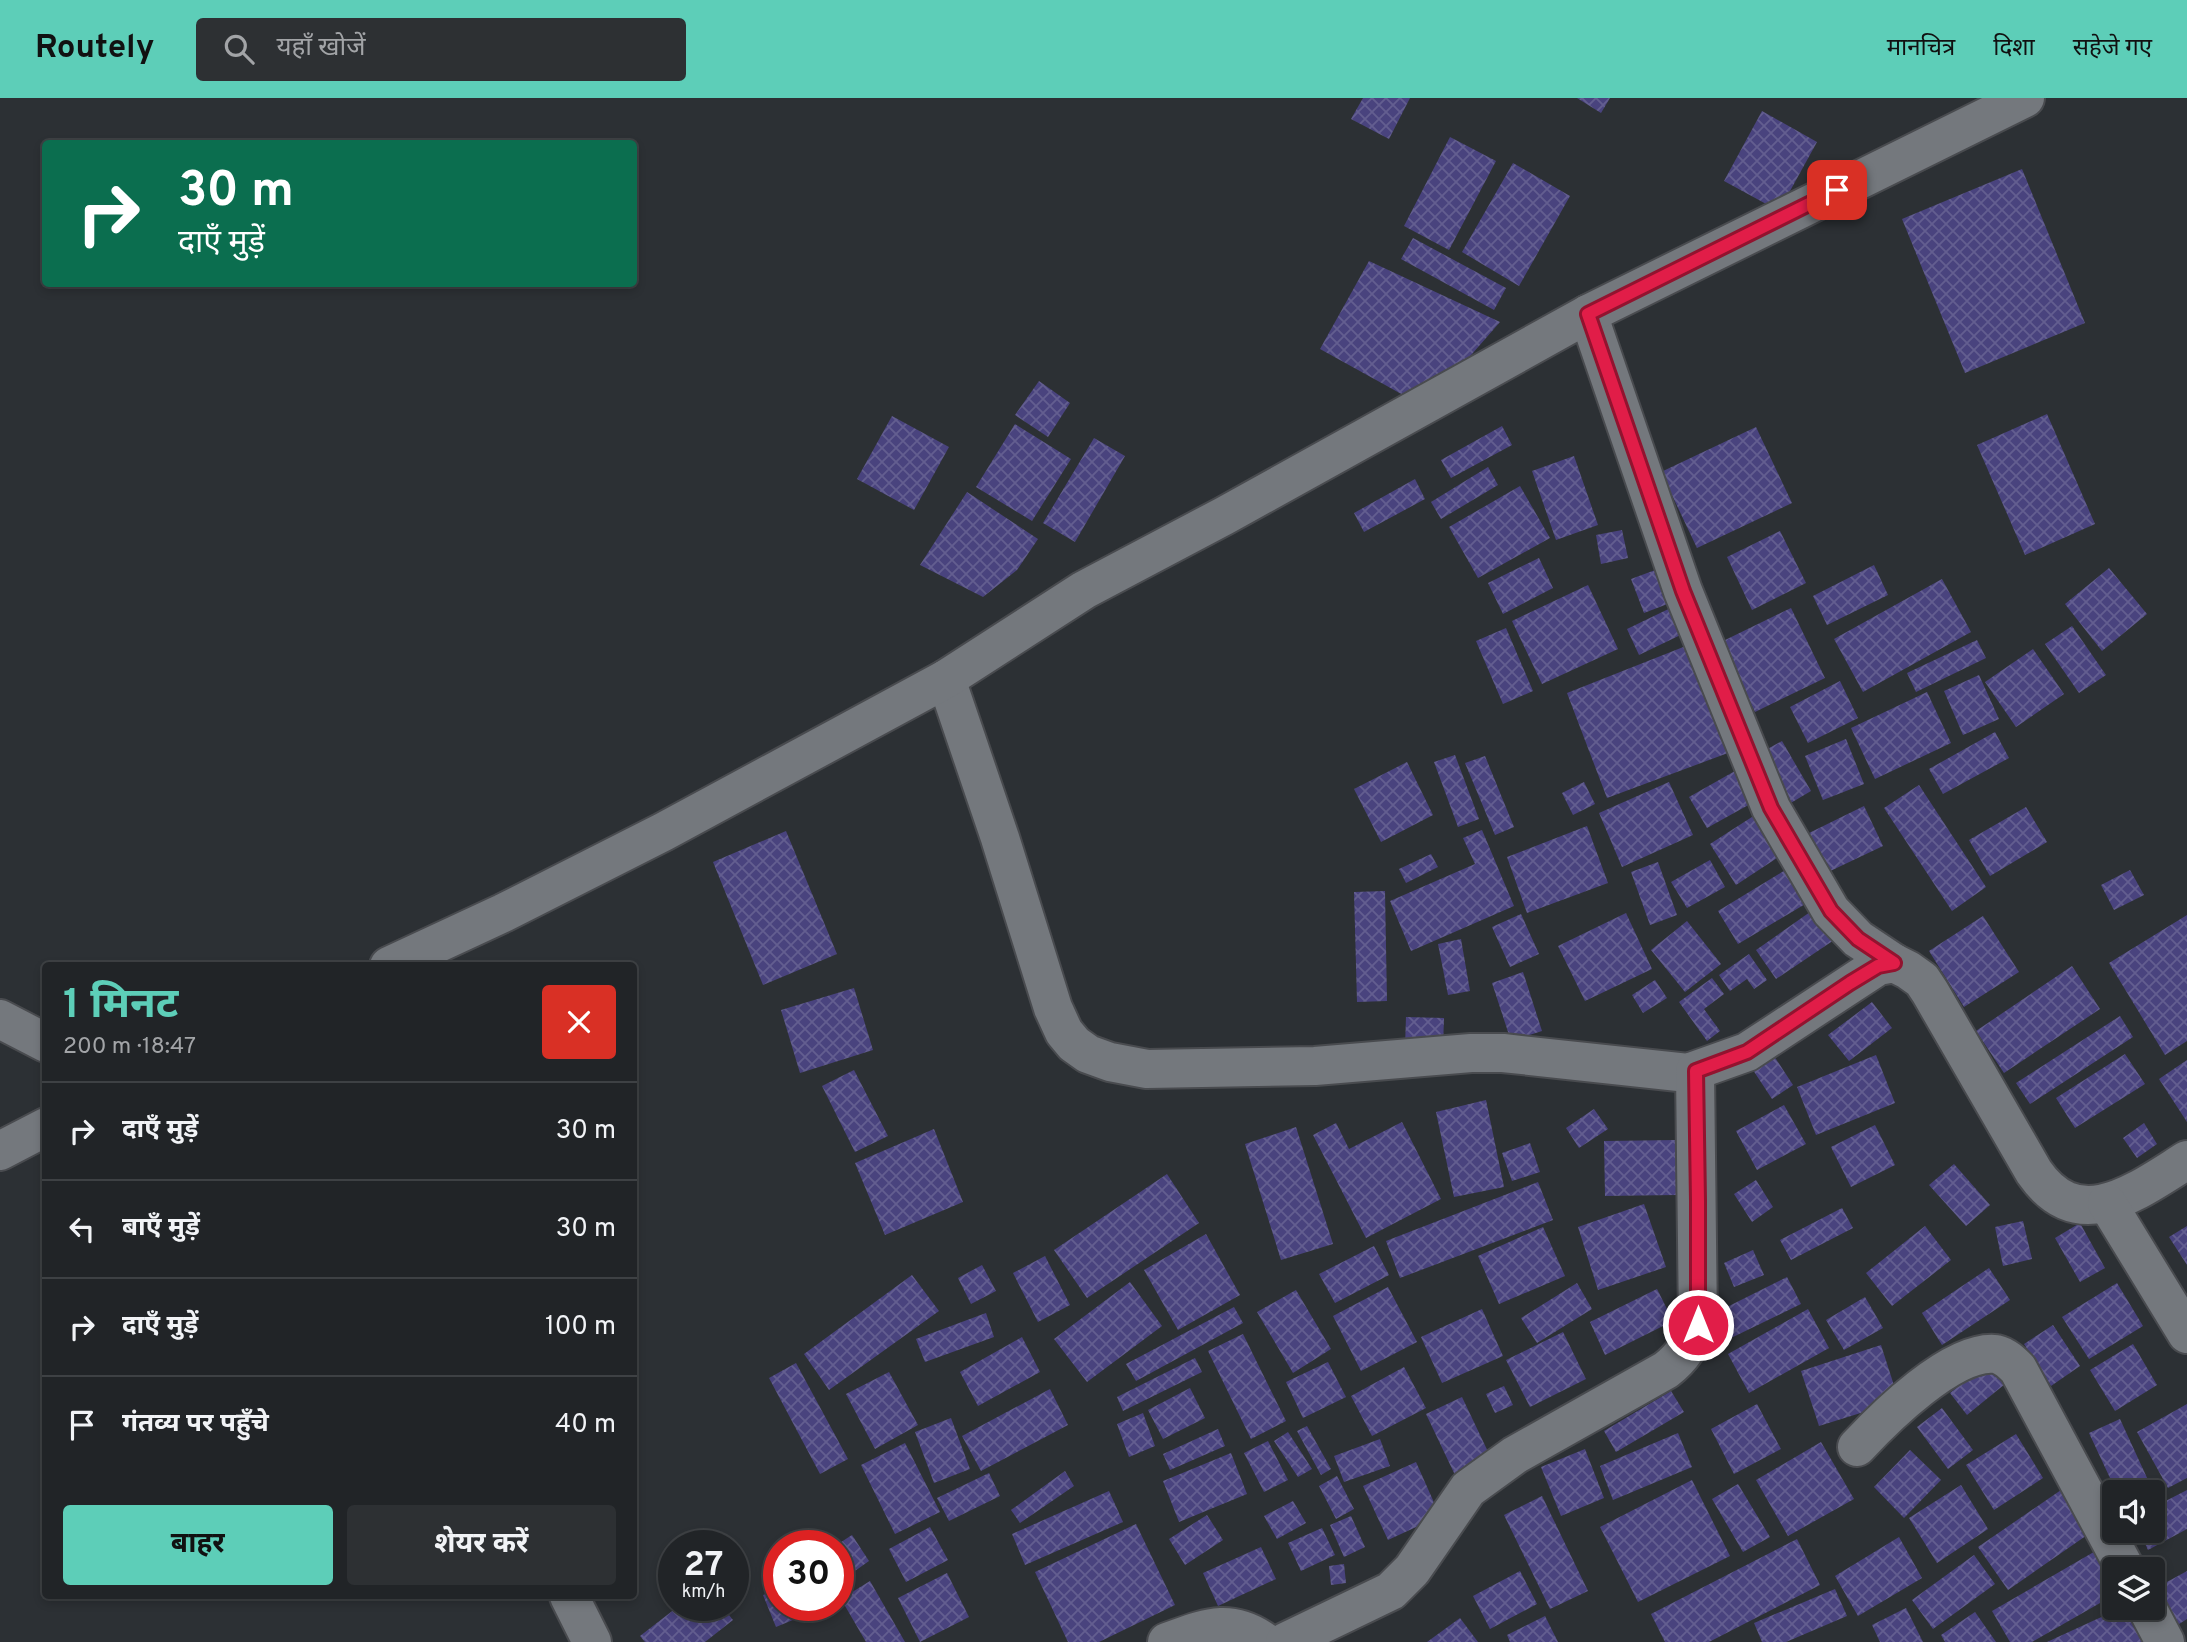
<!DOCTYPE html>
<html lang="hi">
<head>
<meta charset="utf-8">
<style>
  body { margin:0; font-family:Overpass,"Noto Sans Devanagari",sans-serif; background:#2d3033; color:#f1f3f6; height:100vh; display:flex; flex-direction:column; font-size:26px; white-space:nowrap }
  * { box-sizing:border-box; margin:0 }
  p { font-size:23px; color:#a2a4a7 }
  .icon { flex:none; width:38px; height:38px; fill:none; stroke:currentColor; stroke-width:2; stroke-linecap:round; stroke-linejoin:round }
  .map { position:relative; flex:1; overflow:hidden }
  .sheet { position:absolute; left:42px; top:864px; width:595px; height:637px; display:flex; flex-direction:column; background:#212427; border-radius:7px; box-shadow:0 4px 10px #0003,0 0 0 2px #3e4144 }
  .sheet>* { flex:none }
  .top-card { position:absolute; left:42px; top:42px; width:595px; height:147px; border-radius:7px; box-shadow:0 4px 10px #0003,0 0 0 2px #3e4144; background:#0b6e4f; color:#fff; overflow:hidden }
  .tools { position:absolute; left:2102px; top:1382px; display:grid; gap:14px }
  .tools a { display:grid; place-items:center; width:63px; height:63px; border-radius:7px; background:#212427; box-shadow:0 4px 10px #0003,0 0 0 2px #3e4144; font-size:35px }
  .speed { position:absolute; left:658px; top:1432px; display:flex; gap:14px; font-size:35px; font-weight:700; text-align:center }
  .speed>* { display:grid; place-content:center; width:91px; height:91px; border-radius:50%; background:#212427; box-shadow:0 4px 10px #0003,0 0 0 2px #3e4144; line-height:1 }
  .speed small { font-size:18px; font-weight:400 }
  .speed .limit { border:10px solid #d22; background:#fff; color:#111 }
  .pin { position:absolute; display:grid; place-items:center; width:60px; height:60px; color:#fff; margin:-30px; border-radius:14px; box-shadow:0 4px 10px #0006 }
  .me { position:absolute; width:77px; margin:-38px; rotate:0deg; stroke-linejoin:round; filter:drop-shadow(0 0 5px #0008) }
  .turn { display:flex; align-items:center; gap:24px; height:147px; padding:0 21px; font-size:32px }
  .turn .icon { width:91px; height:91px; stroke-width:2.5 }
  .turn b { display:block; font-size:49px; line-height:60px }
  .round { display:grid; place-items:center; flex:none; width:74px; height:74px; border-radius:7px; background:#2d3033 }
  .headline { display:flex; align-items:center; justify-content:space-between; height:119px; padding:0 21px }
  h1 { font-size:42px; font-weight:700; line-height:52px; color:#5dceb8 }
  .cta { display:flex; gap:14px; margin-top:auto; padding:14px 21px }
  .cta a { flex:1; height:80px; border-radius:7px; background:#5dceb8; color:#111; font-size:28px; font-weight:700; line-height:80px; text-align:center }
  .cta a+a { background:#2d3033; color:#f1f3f6 }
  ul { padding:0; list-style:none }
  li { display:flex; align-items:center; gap:21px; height:98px; padding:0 21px; border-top:2px solid #3e4144 }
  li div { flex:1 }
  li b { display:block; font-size:26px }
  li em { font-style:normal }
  header { display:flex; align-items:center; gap:42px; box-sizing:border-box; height:98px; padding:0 35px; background:#5dceb8; color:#111 }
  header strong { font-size:33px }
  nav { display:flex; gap:38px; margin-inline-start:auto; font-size:24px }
  .search { width:490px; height:63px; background:#2d3033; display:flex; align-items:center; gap:18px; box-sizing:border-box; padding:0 24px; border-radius:7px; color:#a2a4a7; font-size:26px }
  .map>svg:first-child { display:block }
  .building { fill:url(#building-cross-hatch) }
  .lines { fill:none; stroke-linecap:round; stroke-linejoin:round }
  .street-casing { stroke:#494b4f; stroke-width:42 }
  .street { stroke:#74787d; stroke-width:38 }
  .route-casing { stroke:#92132f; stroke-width:18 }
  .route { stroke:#e11d48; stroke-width:12 }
</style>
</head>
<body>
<header>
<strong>Routely</strong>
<div class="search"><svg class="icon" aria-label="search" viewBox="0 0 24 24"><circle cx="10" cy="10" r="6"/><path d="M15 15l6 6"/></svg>यहाँ खोजें</div>
<nav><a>मानचित्र</a><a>दिशा</a><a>सहेजे गए</a></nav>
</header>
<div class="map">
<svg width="2187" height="1544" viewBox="0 0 2187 1544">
  <defs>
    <pattern id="building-cross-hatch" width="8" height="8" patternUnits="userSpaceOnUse" patternTransform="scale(1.75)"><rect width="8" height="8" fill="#49437e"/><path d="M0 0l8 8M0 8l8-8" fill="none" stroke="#635e90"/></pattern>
  </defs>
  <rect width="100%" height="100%" fill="#2c3034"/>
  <g class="building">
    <path d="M1363 0H1410L1389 41 1351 21Z"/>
    <path d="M1577 0H1610L1601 15Z"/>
    <path d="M1762 13 1817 44 1779 113 1724 83Z"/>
    <path d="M1450 39 1496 63 1449 152 1404 128Z"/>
    <path d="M1513 65 1570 98 1519 188 1462 154Z"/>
    <path d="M2022 71 2085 225 1965 275 1902 121Z"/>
    <path d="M1413 140 1506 190 1494 212 1401 161Z"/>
    <path d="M1369 163 1500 224 1465 264 1405 298 1320 251Z"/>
    <path d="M1039 283 1070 305 1048 339 1015 317Z"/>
    <path d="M2047 316 2095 426 2025 457 1977 347Z"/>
    <path d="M892 318 949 349 914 412 857 381Z"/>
    <path d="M1015 326 1071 361 1032 423 976 389Z"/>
    <path d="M1502 328 1512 347 1451 380 1441 362Z"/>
    <path d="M1756 329 1792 405 1697 450 1661 374Z"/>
    <path d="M1094 340 1125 358 1075 444 1043 425Z"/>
    <path d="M1574 358 1598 427 1556 442 1532 373Z"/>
    <path d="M1488 369 1498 387 1441 421 1431 404Z"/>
    <path d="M1415 381 1425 401 1364 434 1354 415Z"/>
    <path d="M1520 388 1550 440 1478 480 1449 429Z"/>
    <path d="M967 394 1038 441 1017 472 983 499 920 467Z"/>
    <path d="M1622 432 1628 460 1601 466 1596 437Z"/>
    <path d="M1780 433 1806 485 1752 512 1727 459Z"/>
    <path d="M1539 460 1553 490 1503 516 1488 485Z"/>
    <path d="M1874 467 1888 497 1827 527 1813 498Z"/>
    <path d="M1666 468 1678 502 1644 515 1631 481Z"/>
    <path d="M2109 470 2147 516 2102 553 2065 506Z"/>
    <path d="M1942 481 1971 534 1863 594 1834 541Z"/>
    <path d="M1588 487 1618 551 1542 586 1512 523Z"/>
    <path d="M1683 504 1695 530 1639 557 1627 531Z"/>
    <path d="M1791 510 1825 580 1755 614 1721 544Z"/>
    <path d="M2072 528 2106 577 2079 595 2045 546Z"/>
    <path d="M1506 530 1533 593 1503 606 1476 543Z"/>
    <path d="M1701 542 1736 652 1607 700 1567 595Z"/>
    <path d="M1977 542 1986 560 1916 594 1907 575Z"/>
    <path d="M2033 551 2064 596 2016 629 1985 584Z"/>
    <path d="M1979 577 1999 621 1963 637 1944 593Z"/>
    <path d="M1840 583 1858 620 1808 645 1790 609Z"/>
    <path d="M1927 594 1951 645 1875 681 1851 630Z"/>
    <path d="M1995 634 2009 660 1943 696 1929 671Z"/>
    <path d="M1846 641 1864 686 1823 702 1805 658Z"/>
    <path d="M1782 643 1811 693 1784 709 1755 658Z"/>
    <path d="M1455 657 1479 721 1458 729 1434 664Z"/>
    <path d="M1485 658 1514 729 1495 737 1465 665Z"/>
    <path d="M1407 664 1433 717 1381 744 1354 691Z"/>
    <path d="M1735 673 1752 705 1707 730 1689 699Z"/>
    <path d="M1584 684 1595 706 1573 717 1562 695Z"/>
    <path d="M1669 684 1693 737 1622 769 1599 715Z"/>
    <path d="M1919 687 1986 789 1952 813 1884 710Z"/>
    <path d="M1864 708 1883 748 1824 776 1805 737Z"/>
    <path d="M2026 709 2047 744 1990 778 1969 742Z"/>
    <path d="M1755 717 1780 758 1736 787 1710 746Z"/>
    <path d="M1587 728 1608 785 1527 815 1507 759Z"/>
    <path d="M1482 732 1514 808 1411 853 1390 803 1475 766 1463 740Z"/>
    <path d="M786 733 837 856 763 887 713 764Z"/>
    <path d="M1431 756 1438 769 1406 785 1399 771Z"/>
    <path d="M1710 762 1725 789 1687 810 1671 784Z"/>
    <path d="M1658 764 1677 817 1650 827 1631 774Z"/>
    <path d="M1792 768 1812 802 1738 846 1718 813Z"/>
    <path d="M2130 772 2144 797 2114 812 2101 787Z"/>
    <path d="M1385 793 1387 903 1357 904 1354 794Z"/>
    <path d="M1820 807 1840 838 1776 881 1756 852Z"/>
    <path d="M1626 815 1652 871 1585 903 1558 848Z"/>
    <path d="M1521 816 1539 856 1510 869 1492 829Z"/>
    <path d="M2187 817V943L2165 957 2109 865Z"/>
    <path d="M1983 818 2019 874 1964 909 1929 853Z"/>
    <path d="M1687 823 1721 866 1685 894 1651 852Z"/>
    <path d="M1461 841 1470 893 1448 897 1438 846Z"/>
    <path d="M1749 856 1767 882 1754 891 1747 881 1730 893 1719 877Z"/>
    <path d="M2072 868 2100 911 2004 975 1976 933Z"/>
    <path d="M1523 874 1542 933 1511 943 1492 885Z"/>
    <path d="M1712 880 1724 896 1704 911 1720 933 1707 943 1679 904Z"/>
    <path d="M1655 882 1667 900 1643 915 1632 897Z"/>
    <path d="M854 890 873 952 800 975 781 912Z"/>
    <path d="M1872 904 1892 930 1849 963 1828 937Z"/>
    <path d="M2120 918 2133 939 2030 1006 2016 985Z"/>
    <path d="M1406 919 1444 920 1443 949H1405Z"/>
    <path d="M2125 956 2145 986 2075 1030 2056 1000Z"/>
    <path d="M1876 957 1895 1005 1816 1037 1797 989Z"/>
    <path d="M1774 958 1793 987 1772 1001 1753 972Z"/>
    <path d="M2187 962V1024L2159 981Z"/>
    <path d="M854 972 888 1038 855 1054 822 988Z"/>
    <path d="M1486 1002 1504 1089 1454 1099 1436 1014Z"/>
    <path d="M1784 1007 1806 1046 1757 1072 1736 1033Z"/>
    <path d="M1594 1011 1608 1031 1579 1050 1566 1030Z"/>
    <path d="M1402 1024 1441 1101 1366 1140 1313 1037 1336 1025 1349 1051Z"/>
    <path d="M2144 1025 2157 1046 2137 1060 2123 1040Z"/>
    <path d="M1875 1027 1895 1067 1851 1089 1831 1049Z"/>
    <path d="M1296 1029 1333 1146 1281 1162 1245 1046Z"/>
    <path d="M934 1031 963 1104 885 1137 855 1065Z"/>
    <path d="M1676 1042 1677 1097 1605 1098 1604 1043Z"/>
    <path d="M1530 1045 1540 1074 1512 1083 1502 1055Z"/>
    <path d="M1954 1066 1990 1107 1966 1128 1929 1087Z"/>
    <path d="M1167 1076 1199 1125 1087 1200 1054 1152Z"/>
    <path d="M1756 1082 1773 1109 1752 1124 1734 1096Z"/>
    <path d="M1538 1084 1553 1122 1400 1180 1386 1143Z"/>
    <path d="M1644 1106 1666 1169 1598 1192 1578 1129Z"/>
    <path d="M1842 1110 1853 1130 1791 1162 1780 1142Z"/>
    <path d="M2023 1123 2032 1161 2003 1168 1995 1129Z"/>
    <path d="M2080 1125 2105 1170 2080 1184 2055 1140Z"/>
    <path d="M1925 1128 1951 1162 1892 1208 1866 1175Z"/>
    <path d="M2187 1128V1167L2169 1139Z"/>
    <path d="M1543 1129 1565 1178 1499 1206 1478 1158Z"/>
    <path d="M1206 1136 1240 1197 1178 1232 1144 1172Z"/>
    <path d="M1374 1148 1389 1177 1335 1205 1319 1176Z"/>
    <path d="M1753 1152 1764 1177 1734 1189 1724 1165Z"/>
    <path d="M1045 1158 1070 1207 1038 1224 1013 1175Z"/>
    <path d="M982 1167 996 1193 971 1206 958 1180Z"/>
    <path d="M1989 1170 2010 1202 1942 1247 1922 1215Z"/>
    <path d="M912 1177 939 1213 829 1292 804 1256Z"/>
    <path d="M1787 1179 1801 1206 1731 1240 1719 1213Z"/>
    <path d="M1130 1184 1162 1228 1087 1284 1054 1241Z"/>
    <path d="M1577 1185 1592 1211 1537 1245 1521 1220Z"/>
    <path d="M2117 1185 2143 1228 2089 1261 2062 1219Z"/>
    <path d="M1388 1189 1417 1244 1361 1273 1333 1218Z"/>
    <path d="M1657 1191 1673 1223 1605 1257 1590 1224Z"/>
    <path d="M1296 1192 1331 1251 1293 1275 1257 1214Z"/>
    <path d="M1865 1199 1883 1230 1844 1252 1826 1222Z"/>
    <path d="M1234 1209 1243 1225 1136 1283 1126 1266Z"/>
    <path d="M1482 1211 1503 1258 1442 1285 1421 1239Z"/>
    <path d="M1808 1211 1829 1250 1749 1295 1728 1256Z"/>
    <path d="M986 1215 994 1239 925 1264 916 1241Z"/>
    <path d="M2053 1227 2080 1268 2051 1288 2024 1246Z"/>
    <path d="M1563 1234 1586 1281 1530 1309 1506 1262Z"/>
    <path d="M1243 1236 1286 1323 1251 1341 1208 1253Z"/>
    <path d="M1022 1239 1040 1274 978 1308 960 1274Z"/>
    <path d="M2133 1246 2157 1287 2115 1313 2090 1272Z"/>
    <path d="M1881 1247 1899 1303 1819 1328 1801 1273Z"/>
    <path d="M1195 1260 1202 1274 1123 1313 1117 1299Z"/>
    <path d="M1328 1264 1346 1299 1303 1320 1286 1284Z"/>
    <path d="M1988 1264 2005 1286 1967 1317 1950 1295Z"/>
    <path d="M796 1265 848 1361 820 1376 769 1280Z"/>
    <path d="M1404 1269 1426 1310 1372 1338 1351 1298Z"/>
    <path d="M889 1274 918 1327 875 1351 846 1296Z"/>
    <path d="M1504 1288 1513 1307 1495 1315 1486 1296Z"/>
    <path d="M1190 1290 1205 1320 1163 1341 1148 1312Z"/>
    <path d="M1050 1291 1068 1327 981 1373 962 1338Z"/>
    <path d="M1671 1293 1684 1314 1616 1354 1604 1333Z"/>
    <path d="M1462 1299 1491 1360 1455 1377 1426 1316Z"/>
    <path d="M1757 1306 1781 1351 1734 1376 1711 1331Z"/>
    <path d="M2187 1306V1380L2168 1390 2137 1334Z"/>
    <path d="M1942 1310 1973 1352 1948 1371 1917 1329Z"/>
    <path d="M1143 1315 1155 1348 1129 1359 1117 1326Z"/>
    <path d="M951 1320 970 1371 934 1385 915 1334Z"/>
    <path d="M2120 1321 2154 1395H2117L2089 1335Z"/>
    <path d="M1307 1328 1331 1371 1321 1377 1297 1333Z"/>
    <path d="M1218 1331 1225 1348 1170 1372 1163 1356Z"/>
    <path d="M1288 1334 1312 1371 1298 1379 1274 1343Z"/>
    <path d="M1678 1335 1692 1369 1613 1402 1600 1368Z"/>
    <path d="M2016 1336 2043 1380 1994 1412 1966 1367Z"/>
    <path d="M1380 1341 1390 1368 1344 1384 1334 1358Z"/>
    <path d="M1268 1343 1288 1382 1264 1394 1244 1355Z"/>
    <path d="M1821 1344 1854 1401 1788 1438 1756 1382Z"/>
    <path d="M905 1345 940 1414 895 1436 861 1367Z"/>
    <path d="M1585 1351 1604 1400 1561 1418 1541 1369Z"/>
    <path d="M1910 1352 1941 1382 1904 1420 1874 1389Z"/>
    <path d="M1231 1355 1247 1396 1179 1424 1163 1383Z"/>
    <path d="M1416 1364 1440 1418 1388 1442 1363 1388Z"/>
    <path d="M1065 1373 1074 1388 1020 1425 1011 1412Z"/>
    <path d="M989 1375 1000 1398 949 1423 937 1400Z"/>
    <path d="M1337 1378 1354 1411 1336 1421 1319 1388Z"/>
    <path d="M1692 1382 1730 1458 1638 1504 1600 1429Z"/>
    <path d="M1738 1386 1770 1439 1743 1454 1712 1401Z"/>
    <path d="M1961 1387 1988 1431 1937 1465 1909 1420Z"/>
    <path d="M2061 1392 2090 1435 2008 1492 1978 1449Z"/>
    <path d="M2187 1392V1431L2148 1452 2139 1433H2152V1410Z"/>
    <path d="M1109 1393 1123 1424 1025 1467 1012 1436Z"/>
    <path d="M1542 1398 1588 1493 1550 1511 1504 1417Z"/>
    <path d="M1293 1403 1306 1425 1277 1441 1264 1418Z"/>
    <path d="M1207 1417 1223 1442 1185 1467 1169 1441Z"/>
    <path d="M1351 1418 1365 1449 1344 1459 1330 1427Z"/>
    <path d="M1136 1426 1175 1507 1099 1544H1068L1035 1474Z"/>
    <path d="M930 1429 948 1462 906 1484 889 1451Z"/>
    <path d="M1322 1430 1335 1457 1301 1473 1288 1445Z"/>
    <path d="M852 1437 869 1463 838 1485V1446Z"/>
    <path d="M1899 1439 1922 1480 1858 1518 1835 1478Z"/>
    <path d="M1797 1441 1820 1487 1709 1544H1665L1651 1516Z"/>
    <path d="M1261 1449 1276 1481 1218 1508 1203 1475Z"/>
    <path d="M2099 1451 2114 1478V1497L2032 1544H2010L1992 1513Z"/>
    <path d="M1974 1457 1995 1486 1933 1531 1912 1502Z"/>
    <path d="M1344 1466 1346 1485 1331 1487 1329 1468Z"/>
    <path d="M1520 1473 1537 1506 1490 1531 1473 1498Z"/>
    <path d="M2187 1473V1521L2176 1528 2156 1490Z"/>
    <path d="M947 1475 969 1519 920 1544 898 1500Z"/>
    <path d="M870 1483 905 1544H866L841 1501Z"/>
    <path d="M779 1491V1507H801L805 1517 776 1529 763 1497Z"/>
    <path d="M1835 1491 1847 1518 1786 1544H1762L1754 1525Z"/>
    <path d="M680 1507H721L733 1522 705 1544H645L640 1538Z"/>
    <path d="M1906 1510 1923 1544H1880L1872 1527Z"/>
    <path d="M2121 1510H2128L2142 1544H2047Z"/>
    <path d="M1975 1514 1996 1544H1945L1941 1537Z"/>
    <path d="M1545 1518 1558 1544H1510L1507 1537Z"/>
    <path d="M1460 1520 1478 1544H1427Z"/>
  </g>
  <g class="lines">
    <defs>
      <g id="street">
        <path d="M1588 216 1683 493 1771 710 1831 813 1858 841 1894 865"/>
        <path d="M946 581 1000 740 1053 910 1064 934 1074 946 1088 956 1110 964 1147 971 1315 968 1471 955H1503L1688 975 1747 954 1878 868 1894 865 1908 872 1922 882 1930 894 2034 1074C2079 1139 2137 1093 2187 1062"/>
        <path d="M389 868 503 815 663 734 946 581 1084 492 1224 418 1588 216 2025 0"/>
        <path d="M0 921 46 945"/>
        <path d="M0 1053 46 1029"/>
        <path d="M2107 1105 2187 1236"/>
        <path d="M1857 1349C1884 1320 1953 1251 1996 1256 2005 1258 2012 1265 2018 1271L2126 1472"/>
        <path d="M569 1498 592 1544"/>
        <path d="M2147 1510 2165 1544"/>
        <path d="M1167 1544C1204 1531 1229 1518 1265 1544"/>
        <path d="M1285 1544 1391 1493 1412 1472 1468 1391 1515 1357 1666 1272C1683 1259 1690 1246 1698 1227L1695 973"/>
      </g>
    </defs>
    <use href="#street" class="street-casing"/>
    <use href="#street" class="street"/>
  </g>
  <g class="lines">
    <defs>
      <path id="route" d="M1698 1227V1103L1696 973 1747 954 1850 885 1878 868 1894 865 1858 841 1831 813 1771 710 1683 493 1588 216 1837 92"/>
    </defs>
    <use href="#route" class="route-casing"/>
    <use href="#route" class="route"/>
  </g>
</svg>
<div class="tools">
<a><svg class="icon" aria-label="sound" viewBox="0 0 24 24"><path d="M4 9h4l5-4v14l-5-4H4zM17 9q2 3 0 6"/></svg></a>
<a><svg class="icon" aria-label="layers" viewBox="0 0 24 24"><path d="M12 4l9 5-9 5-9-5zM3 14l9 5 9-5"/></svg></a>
</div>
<div class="speed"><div>27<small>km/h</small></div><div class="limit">30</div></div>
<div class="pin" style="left:1837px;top:92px;background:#d93025"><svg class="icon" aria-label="arrive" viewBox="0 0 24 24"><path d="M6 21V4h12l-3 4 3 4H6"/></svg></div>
<svg class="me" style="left:1698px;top:1227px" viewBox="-20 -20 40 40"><circle r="17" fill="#e11d48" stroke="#fff" stroke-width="3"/><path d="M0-11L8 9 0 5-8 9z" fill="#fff"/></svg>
<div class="top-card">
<div class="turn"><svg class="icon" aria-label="right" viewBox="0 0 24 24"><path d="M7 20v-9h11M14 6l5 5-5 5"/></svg><div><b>30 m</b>दाएँ मुड़ें</div></div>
</div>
<section class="sheet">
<div class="headline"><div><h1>1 मिनट</h1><p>200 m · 18:47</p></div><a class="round" style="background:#d93025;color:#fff"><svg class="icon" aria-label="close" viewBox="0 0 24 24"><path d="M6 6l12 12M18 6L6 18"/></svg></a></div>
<ul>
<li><svg class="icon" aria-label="right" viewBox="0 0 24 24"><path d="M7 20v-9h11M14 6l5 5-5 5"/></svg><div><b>दाएँ मुड़ें</b></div><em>30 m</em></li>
<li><svg class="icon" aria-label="left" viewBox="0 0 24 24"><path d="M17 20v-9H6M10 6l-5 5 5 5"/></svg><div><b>बाएँ मुड़ें</b></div><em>30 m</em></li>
<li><svg class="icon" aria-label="right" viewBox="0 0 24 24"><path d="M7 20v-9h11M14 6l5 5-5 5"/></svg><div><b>दाएँ मुड़ें</b></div><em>100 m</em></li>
<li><svg class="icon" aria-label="arrive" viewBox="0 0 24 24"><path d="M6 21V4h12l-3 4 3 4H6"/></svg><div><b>गंतव्य पर पहुँचे</b></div><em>40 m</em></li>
</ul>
<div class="cta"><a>बाहर</a><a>शेयर करें</a></div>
</section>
</div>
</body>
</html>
